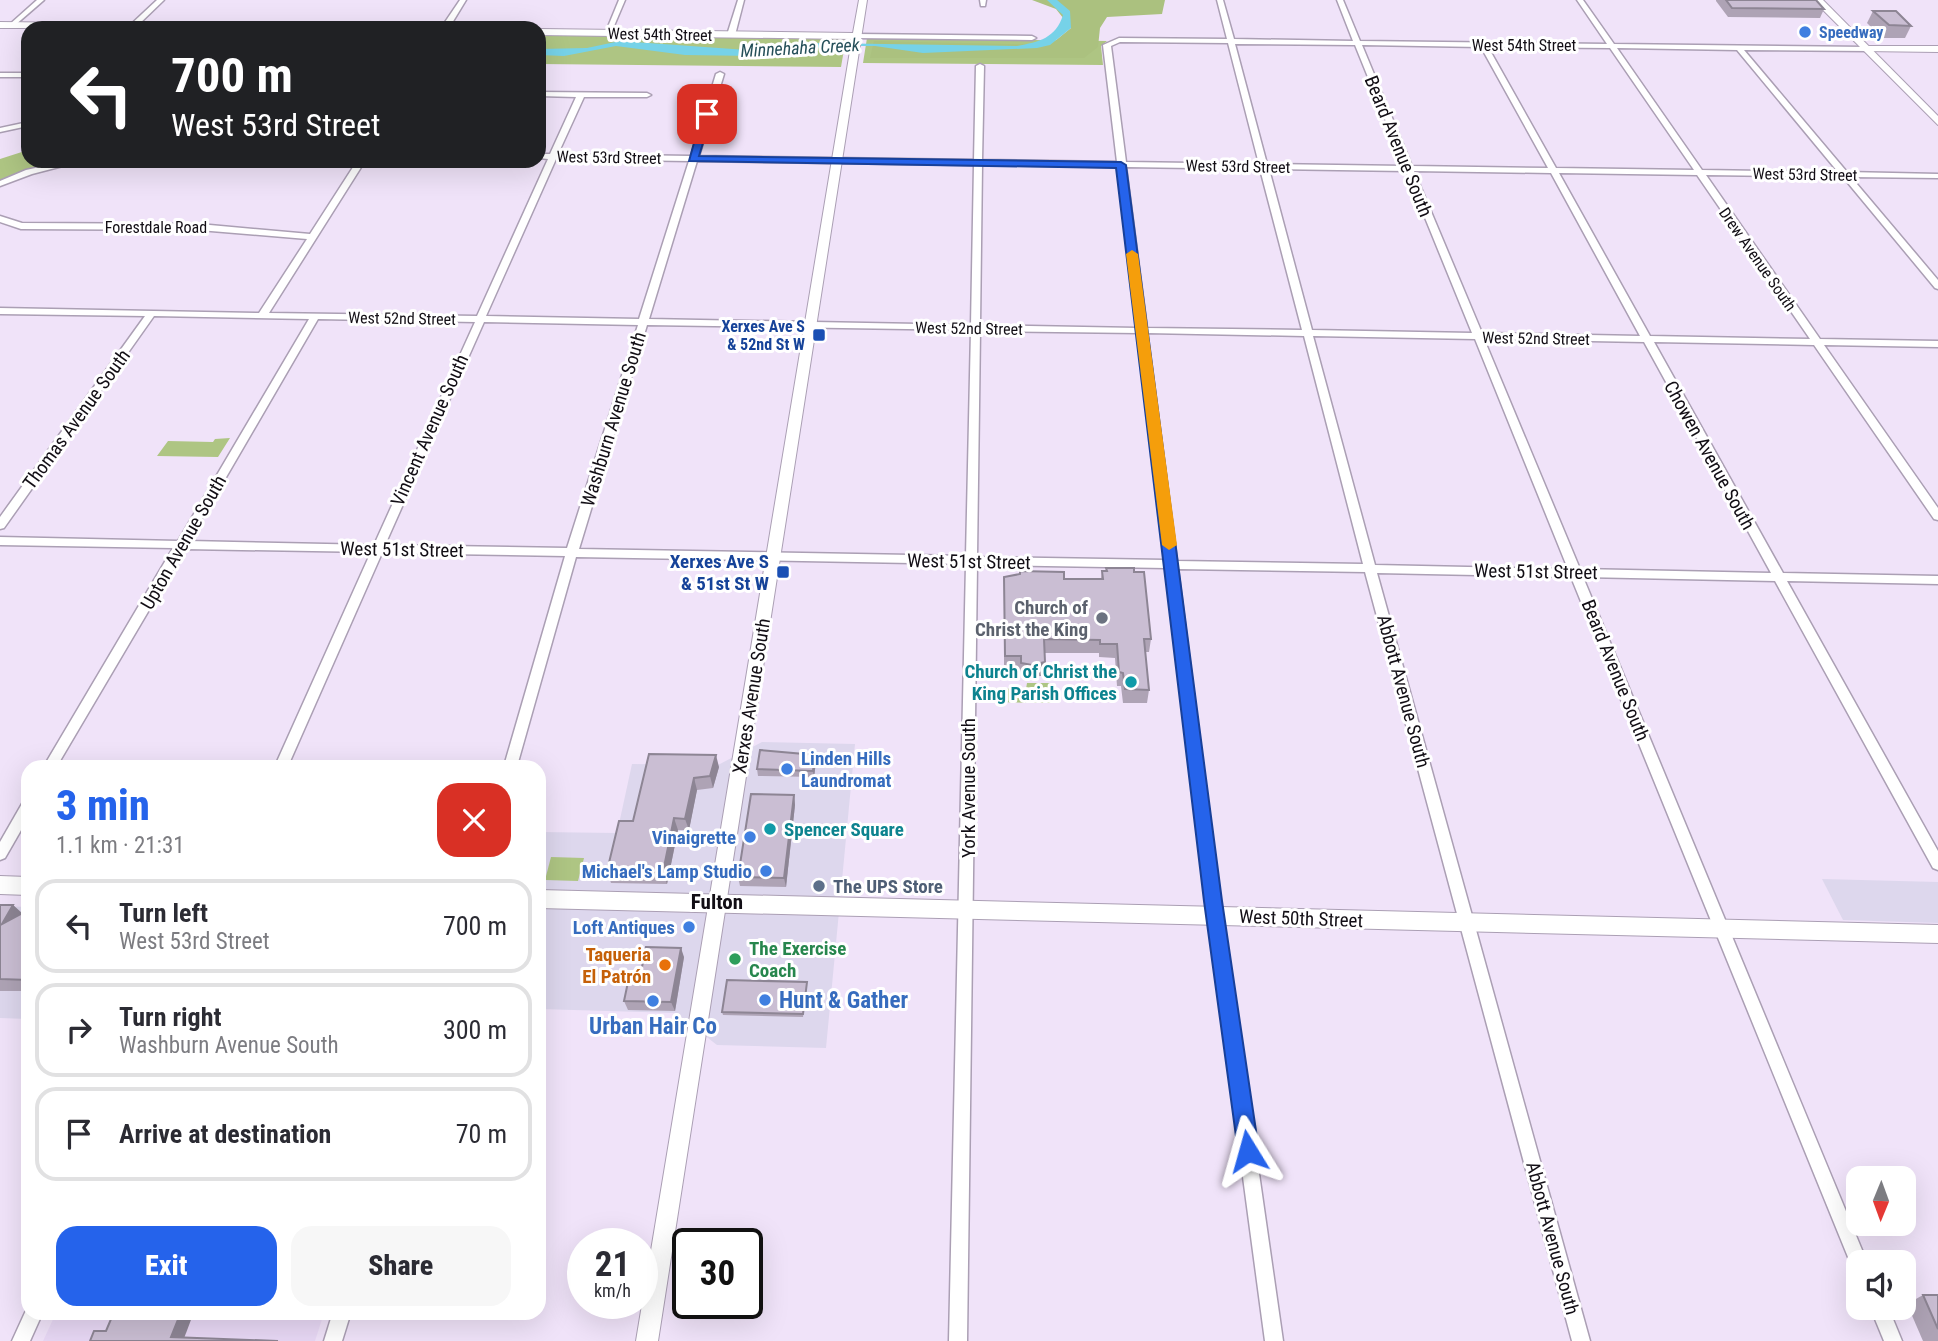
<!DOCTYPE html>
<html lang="en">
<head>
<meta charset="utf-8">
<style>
  body { margin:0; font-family:"Roboto Condensed",sans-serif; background:#f7f7f7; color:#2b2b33; height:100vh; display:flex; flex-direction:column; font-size:26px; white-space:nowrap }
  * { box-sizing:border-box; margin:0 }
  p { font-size:23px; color:#7c7c81 }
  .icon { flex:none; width:38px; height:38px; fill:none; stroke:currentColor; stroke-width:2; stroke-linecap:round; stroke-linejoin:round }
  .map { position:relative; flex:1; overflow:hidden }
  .side { position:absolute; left:21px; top:760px; width:525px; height:560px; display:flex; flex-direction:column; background:#fff; border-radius:21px; box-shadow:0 7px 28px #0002 }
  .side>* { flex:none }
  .banner { position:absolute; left:21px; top:21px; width:525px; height:147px; border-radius:21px; box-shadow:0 7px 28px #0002; background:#202124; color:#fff; overflow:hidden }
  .needle { width:46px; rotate:181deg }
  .controls { position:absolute; left:1846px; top:1166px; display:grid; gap:14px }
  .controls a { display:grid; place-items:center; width:70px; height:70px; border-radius:14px; background:#fff; box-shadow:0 7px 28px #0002; font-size:35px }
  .speed { position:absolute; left:567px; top:1228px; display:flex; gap:14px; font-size:35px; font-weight:700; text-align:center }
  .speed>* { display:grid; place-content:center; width:91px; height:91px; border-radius:50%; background:#fff; box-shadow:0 7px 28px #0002; line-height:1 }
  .speed small { font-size:18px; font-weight:400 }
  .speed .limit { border:4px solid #111; border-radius:10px; background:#fff; color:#111 }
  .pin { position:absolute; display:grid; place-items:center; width:60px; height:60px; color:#fff; margin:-30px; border-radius:14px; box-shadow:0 4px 10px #0006 }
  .me { position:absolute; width:77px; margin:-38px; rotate:352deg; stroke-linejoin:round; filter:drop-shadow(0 0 5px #0008) }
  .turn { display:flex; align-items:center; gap:24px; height:147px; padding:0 35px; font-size:32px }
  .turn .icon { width:91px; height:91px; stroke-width:2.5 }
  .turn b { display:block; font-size:49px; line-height:60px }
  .round { display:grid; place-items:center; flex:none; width:74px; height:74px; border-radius:21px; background:#f7f7f7 }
  .overview { display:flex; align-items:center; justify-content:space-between; height:119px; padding:0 35px }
  h1 { font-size:42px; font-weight:800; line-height:52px; color:#2563eb }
  .primary-button { display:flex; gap:14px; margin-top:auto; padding:14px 35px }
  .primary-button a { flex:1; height:80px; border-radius:21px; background:#2563eb; color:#fff; font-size:28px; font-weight:800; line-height:80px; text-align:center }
  .primary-button a+a { background:#f7f7f7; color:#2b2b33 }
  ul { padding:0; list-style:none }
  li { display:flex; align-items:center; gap:21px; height:94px; margin:0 14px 10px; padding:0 21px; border:4px solid #e1e1e2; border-radius:21px }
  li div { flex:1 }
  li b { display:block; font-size:26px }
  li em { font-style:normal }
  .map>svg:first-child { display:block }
  .commercial { fill:#ddd7ed }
  .built { fill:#e8d8f5 }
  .green { fill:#aec583 }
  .forest { fill:#abc17f }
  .water { fill:#76d2e8 }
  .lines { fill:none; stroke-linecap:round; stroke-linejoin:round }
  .minor-casing { stroke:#ab9fb4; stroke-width:3 }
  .tertiary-casing { stroke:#ab9fb4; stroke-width:2 }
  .secondary-casing { stroke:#ab9fb4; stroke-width:2 }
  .minor { fill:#fff; fill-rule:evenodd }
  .tertiary { fill:#fff; fill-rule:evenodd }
  .secondary { fill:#fff; fill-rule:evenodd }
  .wall { fill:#aea3b5 }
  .shaded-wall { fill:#8d8594 }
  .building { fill:#cabed3; stroke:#8d8594; stroke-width:2 }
  .route { fill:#2563eb; stroke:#184099; stroke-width:2 }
  .slow { fill:#f59e0b }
  .shop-dot { fill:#3f7fe0; stroke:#fff; stroke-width:2.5 }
  .transit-dot { fill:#1a4fb4; stroke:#fff; stroke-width:2.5 }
  .worship-dot { fill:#6b7280; stroke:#fff; stroke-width:2.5 }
  .culture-dot { fill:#0f9aa8; stroke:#fff; stroke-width:2.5 }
  .service-dot { fill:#5c6f8a; stroke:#fff; stroke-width:2.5 }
  .leisure-dot { fill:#2e9e5b; stroke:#fff; stroke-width:2.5 }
  .food-dot { fill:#e8710a; stroke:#fff; stroke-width:2.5 }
  .labels { text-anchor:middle; stroke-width:6; stroke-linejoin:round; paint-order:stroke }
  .far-shop-label { font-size:16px; font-weight:bold; fill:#366cbe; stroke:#fff; text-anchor:start }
  .far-street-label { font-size:16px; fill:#120e15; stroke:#fff }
  .far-transit-label { font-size:16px; font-weight:bold; fill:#164399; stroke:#fff; text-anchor:end }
  .far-water-label { font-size:18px; font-style:italic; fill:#254f59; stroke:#fff }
  .street-label { font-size:19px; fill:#120e15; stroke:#fff }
  .transit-label { font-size:19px; font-weight:bold; fill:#164399; stroke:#fff; text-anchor:end }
  .worship-label { font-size:19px; font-weight:bold; fill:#5b616d; stroke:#fff; text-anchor:end }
  .culture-label { font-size:19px; font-weight:bold; fill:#0d838f; stroke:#fff; text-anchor:end }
  .shop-label { font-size:19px; font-weight:bold; fill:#366cbe; stroke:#fff; text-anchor:end }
  .service-label { font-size:19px; font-weight:bold; fill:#4e5e75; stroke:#fff; text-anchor:start }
  .leisure-label { font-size:19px; font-weight:bold; fill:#27864d; stroke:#fff; text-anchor:start }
  .food-label { font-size:19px; font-weight:bold; fill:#c56008; stroke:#fff; text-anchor:end }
  .neighbourhood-label { font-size:21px; font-weight:bold; fill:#120e15; stroke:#fff }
  .near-shop-label { font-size:23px; font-weight:bold; fill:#366cbe; stroke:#fff; text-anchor:start }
</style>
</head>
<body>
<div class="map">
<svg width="1938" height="1341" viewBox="0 0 1938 1341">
  <rect width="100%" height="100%" fill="#f0e3f9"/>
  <g class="commercial">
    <path d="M762 742 855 744 826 1048 717 1045 676 1013 539 1009V832L617 833 632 764 718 765Z"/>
    <path d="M1822 879 1938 882V923L1843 920Z"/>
    <path d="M0 906 28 907V1019L0 1018Z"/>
  </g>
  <path class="built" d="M56 1313H324L315 1341H43Z"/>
  <g class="green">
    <path d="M539 34 846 38 841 67 539 64Z"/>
    <path d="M867 38 1107 41 1101 46 1103 65 863 63Z"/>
    <path d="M28 150V161H78L0 183V159Z"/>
    <path d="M230 438 218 457 157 456 168 441 213 442 215 439Z"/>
    <path d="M1027 683H1053V703L988 702 989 688 1026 689Z"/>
    <path d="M551 857 584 858 578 881 545 880Z"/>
  </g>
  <path class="forest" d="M1032 0H1165L1162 14 1107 17 1100 28 1098 47 1084 58H870L874 41 1050 45 1071 28 1056 9Z"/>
  <path class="water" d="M1047 0H1057L1070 11 1071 28 1050 45 1037 48 923 53 875 46H832L755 56 685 55 616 46 564 56 539 55V49L587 48 620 41 747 50 819 43 1017 46C1039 42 1056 38 1063 15Z"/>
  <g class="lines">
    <defs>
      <g id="minor">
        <path d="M37 0H44L14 26H10V24Z"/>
        <path d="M157 0H164L135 28H127Z"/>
        <path d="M460 0H466L449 28H441Z"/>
        <path d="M619 0H625L611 33 605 34Z"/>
        <path d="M738 0H744L735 35 731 37 727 35Z"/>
        <path d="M980 0H986L985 6H981Z"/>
        <path d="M1217 0H1223L1234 39 1353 41 1337 0H1343L1360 41 1607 44 1577 0H1583L1614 44 1866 47H1869V51L1744 50 1847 172 1938 174V178L1851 177 1938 280V289L1935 288 1843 177 1706 175 1820 339 1938 341V347L1824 345 1938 508V520L1934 519 1814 345 1654 342 1783 573 1938 576V584L1787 581 1938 851V870L1933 868 1775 581 1583 577 1867 1262H1858V1270L1853 1268 1850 1262 1571 577 1377 573 1590 1341H1572L1365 572 1178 569 1220 901 1283 1341H1265L1206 901 1166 568 977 565 967 1341H949L966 564 576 557 517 766H504L565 556 382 553 288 766H275L371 552 185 549 57 766H44L173 548 0 545V537L178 541 309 319 154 316 4 528 0 529V517L145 316 0 314V308L259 313 307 239 199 230 21 229 0 222V216L22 223 199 224 310 234 357 161H365L269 313 477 316 548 159 539 158V154H550L576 97 539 96V92L647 93 651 95 647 97H584L558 154 691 156 716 74 720 72 724 74 699 156 974 160 976 66 980 64 984 66 982 160 1117 162 1103 45 1119 38 1227 39ZM1120 42 1228 43 1259 164 1126 162 1111 46ZM1235 44 1355 45 1404 166 1267 164ZM1362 45 1481 47 1548 168 1412 166ZM1488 47 1610 48 1694 170 1556 168ZM1617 48 1737 50 1838 172 1702 170ZM556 159 689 161 639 319 486 316ZM697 161 974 165 971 325 649 319ZM982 165 1118 167 1137 328 980 325ZM1126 167 1260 169 1302 330 1147 328ZM1269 169 1406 171 1472 333 1312 330ZM1414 171 1551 173 1640 336 1482 333ZM1559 173 1697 175 1810 339 1650 336ZM318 319 475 322 374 545 189 541ZM484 322 638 325 567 548 385 545ZM647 325 971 330 966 556 579 549ZM980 331 1138 333 1165 560 977 557ZM1147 333 1304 336 1363 564 1177 561ZM1313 336 1475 339 1568 569 1375 565ZM1484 339 1644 342 1771 573 1580 569Z"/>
        <path d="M857 34 1032 36 1036 38 1032 40 854 38V34Z"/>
        <rect x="0" y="73" width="28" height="4"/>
        <path d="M28 122V126L0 132V128Z"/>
        <path d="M67 161H82L32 174 0 186V181L26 170Z"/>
        <path d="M28 801V818L5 858 0 860V842L23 802Z"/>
        <path d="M28 1306V1312H43L30 1341H12Z"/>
        <path d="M1870 1307H1888L1902 1341H1884Z"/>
        <path d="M333 1312H351L342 1341H324Z"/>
      </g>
      <g id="tertiary">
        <path d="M859 0H867L658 1341H636L852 39 539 35V29L853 33Z"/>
        <path d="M0 22 258 25 263 28H0Z"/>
        <path d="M1866 46H1938V52L1863 51V47Z"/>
      </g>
      <g id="secondary">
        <path d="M1813 0H1823L1938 116V125Z"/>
        <path d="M0 876 28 877V895L0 894Z"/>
        <path d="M539 890 1938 925V943L539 908Z"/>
      </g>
    </defs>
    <use href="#minor" class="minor-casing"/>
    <use href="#tertiary" class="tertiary-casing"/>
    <use href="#secondary" class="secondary-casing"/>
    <use href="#minor" class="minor"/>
    <use href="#tertiary" class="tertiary"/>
    <use href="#secondary" class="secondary"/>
  </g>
  <g class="wall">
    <path d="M1716 0H1816L1824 9 1820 18 1728 17 1716 1Z"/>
    <path d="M1873 11 1911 26 1905 38H1882L1867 23Z"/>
    <path d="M1106 568 1151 639 1149 652H1145L1149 690 1147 703H1123L1121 686H1117L1115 658 1099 657V653H1044V675L1031 678 1021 676 1020 670 1004 669V591L1101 579 1102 571H1106Z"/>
    <path d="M649 754 719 767 713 788 697 790 689 830H678L667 884 611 883 607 871 633 821Z"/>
    <path d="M815 755 816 762 814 777 758 776 757 769Z"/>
    <path d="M794 795 795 805 786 887 740 886 738 877Z"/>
    <path d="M0 905H13L22 913 28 910V991H0Z"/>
    <path d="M684 957 675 1011 628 1010 624 1001 639 982Z"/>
    <path d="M807 985 803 1017 723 1015 722 1012Z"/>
    <path d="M1923 1295H1938V1341H1923L1907 1304Z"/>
  </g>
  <g class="shaded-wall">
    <path d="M1045 662 1044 675 1031 678 1032 665Z"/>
    <path d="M716 755 719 767 713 788 710 776Z"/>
    <path d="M815 755 816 762 814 777 813 771Z"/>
    <path d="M694 778 697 790 689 830 685 819Z"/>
    <path d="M794 795 795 805 786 887 784 878Z"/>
    <path d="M674 818 678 830 667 884 663 872Z"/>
    <path d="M13 905 27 918 2 924Z"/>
    <path d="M681 948 684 957 675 1011 671 1002Z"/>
    <path d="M181 1312H194L183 1341 171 1337Z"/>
  </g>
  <g class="building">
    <path d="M1726 0H1816L1824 9 1732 8Z"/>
    <path d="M1873 11H1896L1911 26 1889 25Z"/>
    <path d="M1106 568H1134V572H1144L1151 639H1144L1149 690 1125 689 1123 673 1119 672 1117 644H1100V640L1044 639 1045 662 1032 665 1021 663V656H1005L1004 577 1020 574V571L1064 572V579H1103L1102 571H1107Z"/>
    <path d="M760 750 815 755 813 771 757 769Z"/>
    <path d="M649 754 716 755 710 776 694 778 685 819 674 818 663 872 607 871 619 821H633Z"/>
    <path d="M751 794 794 795 784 878 738 877Z"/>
    <path d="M0 905H13L2 924 28 910V980L0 979Z"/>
    <path d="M646 947 681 948 671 1002 624 1001 628 982H639Z"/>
    <path d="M727 980 807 982 803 1014 722 1012Z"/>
    <path d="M1923 1295H1938V1329Z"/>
    <path d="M114 1312H181L171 1337 278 1341H90L94 1331H106Z"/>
  </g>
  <path class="route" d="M707 111 712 114 699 156 1121 162 1126 165 1222 901 1259 1151 1256 1158 1248 1161 1241 1158 1238 1151 1204 901 1116 168 689 161 702 114Z"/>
  <path class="slow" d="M1132 250 1138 254 1177 545 1169 550 1162 545 1126 254Z"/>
  <g class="shop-dot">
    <circle cx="1805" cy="32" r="7"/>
    <circle cx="787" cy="769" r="7"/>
    <circle cx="750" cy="837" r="7"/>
    <circle cx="766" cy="871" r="7"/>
    <circle cx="689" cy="927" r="7"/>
    <circle cx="765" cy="1000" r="7"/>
    <circle cx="653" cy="1001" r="7"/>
  </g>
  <g class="transit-dot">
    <rect x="812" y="328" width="14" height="14" rx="3.5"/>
    <rect x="776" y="565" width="14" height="14" rx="3.5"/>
  </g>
  <circle class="worship-dot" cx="1102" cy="618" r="7"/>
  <g class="culture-dot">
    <circle cx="1131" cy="682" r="7"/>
    <circle cx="770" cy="829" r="7"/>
  </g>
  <circle class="service-dot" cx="819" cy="886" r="7"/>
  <circle class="leisure-dot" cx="735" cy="959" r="7"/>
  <circle class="food-dot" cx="665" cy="965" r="7"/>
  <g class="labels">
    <g class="far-shop-label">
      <text x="1819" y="38">Speedway</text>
    </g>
    <g class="far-street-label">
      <text transform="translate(660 34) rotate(1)" y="6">West 54th Street</text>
      <text x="1524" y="51">West 54th Street</text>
      <text transform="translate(609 157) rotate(1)" y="6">West 53rd Street</text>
      <text transform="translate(1238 166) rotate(1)" y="6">West 53rd Street</text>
      <text transform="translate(1805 174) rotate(1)" y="6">West 53rd Street</text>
      <text x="156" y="233">Forestdale Road</text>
      <text transform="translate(1758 259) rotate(55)" y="6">Drew Avenue South</text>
      <text transform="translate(402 318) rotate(1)" y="6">West 52nd Street</text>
      <text transform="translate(969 328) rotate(1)" y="6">West 52nd Street</text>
      <text transform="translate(1536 338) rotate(1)" y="6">West 52nd Street</text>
    </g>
    <g class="far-transit-label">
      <text x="805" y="332">Xerxes Ave S<tspan x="805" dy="18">&amp; 52nd St W</tspan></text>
    </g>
    <g class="far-water-label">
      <text transform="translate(800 48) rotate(-3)" y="6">Minnehaha Creek</text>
    </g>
    <g class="street-label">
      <text transform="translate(1399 146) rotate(68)" y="7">Beard Avenue South</text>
      <text transform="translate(76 419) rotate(-54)" y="7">Thomas Avenue South</text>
      <text transform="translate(613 419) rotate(-73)" y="7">Washburn Avenue South</text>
      <text transform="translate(429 430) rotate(-66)" y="7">Vincent Avenue South</text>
      <text transform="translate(1710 455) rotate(61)" y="7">Chowen Avenue South</text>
      <text transform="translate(183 542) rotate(-60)" y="7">Upton Avenue South</text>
      <text transform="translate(402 549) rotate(1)" y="7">West 51st Street</text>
      <text transform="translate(969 561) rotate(1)" y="7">West 51st Street</text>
      <text transform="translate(1536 571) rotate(1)" y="7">West 51st Street</text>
      <text transform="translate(1616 670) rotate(68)" y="7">Beard Avenue South</text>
      <text transform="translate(1404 691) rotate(75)" y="7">Abbott Avenue South</text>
      <text transform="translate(751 696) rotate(-81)" y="7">Xerxes Avenue South</text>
      <text transform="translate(968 788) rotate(-90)" y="7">York Avenue South</text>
      <text transform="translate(1301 918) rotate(2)" y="7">West 50th Street</text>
      <text transform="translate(1553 1238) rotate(75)" y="7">Abbott Avenue South</text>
    </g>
    <g class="transit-label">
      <text x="769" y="568">Xerxes Ave S<tspan x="769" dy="22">&amp; 51st St W</tspan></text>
    </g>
    <g class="worship-label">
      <text x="1088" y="614">Church of<tspan x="1088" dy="22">Christ the King</tspan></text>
    </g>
    <g class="culture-label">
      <text x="1117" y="678">Church of Christ the<tspan x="1117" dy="22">King Parish Offices</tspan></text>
      <text x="784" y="836" text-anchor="start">Spencer Square</text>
    </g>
    <g class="shop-label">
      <text x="801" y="765" text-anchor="start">Linden Hills<tspan x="801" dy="22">Laundromat</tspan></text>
      <text x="736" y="844">Vinaigrette</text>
      <text x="752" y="878">Michael's Lamp Studio</text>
      <text x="675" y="934">Loft Antiques</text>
    </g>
    <g class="service-label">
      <text x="833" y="893">The UPS Store</text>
    </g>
    <g class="leisure-label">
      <text x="749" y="955">The Exercise<tspan x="749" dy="22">Coach</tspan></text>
    </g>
    <g class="food-label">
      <text x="651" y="961">Taqueria<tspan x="651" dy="22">El Patrón</tspan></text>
    </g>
    <g class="neighbourhood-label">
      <text x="717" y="909">Fulton</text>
    </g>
    <g class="near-shop-label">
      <text x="779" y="1008">Hunt &amp; Gather</text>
      <text x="653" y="1034" text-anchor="middle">Urban Hair Co</text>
    </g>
  </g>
</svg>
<div class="controls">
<a><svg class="needle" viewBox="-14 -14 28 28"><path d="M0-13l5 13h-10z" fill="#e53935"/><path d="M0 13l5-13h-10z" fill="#7c7c81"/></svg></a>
<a><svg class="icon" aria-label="sound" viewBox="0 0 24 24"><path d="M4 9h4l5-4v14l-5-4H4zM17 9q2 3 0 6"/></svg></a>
</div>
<div class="speed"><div>21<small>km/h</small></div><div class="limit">30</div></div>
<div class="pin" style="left:707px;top:114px;background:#d93025"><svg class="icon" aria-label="arrive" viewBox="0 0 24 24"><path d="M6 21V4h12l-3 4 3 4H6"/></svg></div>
<svg class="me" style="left:1248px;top:1151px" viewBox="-20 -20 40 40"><path d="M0-17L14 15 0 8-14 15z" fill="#2563eb" stroke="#fff" stroke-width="4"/></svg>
<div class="banner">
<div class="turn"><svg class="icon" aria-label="left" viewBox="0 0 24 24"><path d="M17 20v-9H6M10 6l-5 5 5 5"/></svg><div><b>700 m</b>West 53rd Street</div></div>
</div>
<section class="side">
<div class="overview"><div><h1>3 min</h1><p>1.1 km · 21:31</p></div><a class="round" style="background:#d93025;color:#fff"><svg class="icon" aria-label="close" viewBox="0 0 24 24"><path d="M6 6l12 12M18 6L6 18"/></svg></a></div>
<ul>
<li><svg class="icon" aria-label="left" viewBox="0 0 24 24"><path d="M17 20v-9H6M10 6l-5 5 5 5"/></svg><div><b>Turn left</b><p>West 53rd Street</p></div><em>700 m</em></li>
<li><svg class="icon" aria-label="right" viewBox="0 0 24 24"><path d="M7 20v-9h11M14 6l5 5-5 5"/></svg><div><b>Turn right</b><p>Washburn Avenue South</p></div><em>300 m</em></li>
<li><svg class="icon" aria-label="arrive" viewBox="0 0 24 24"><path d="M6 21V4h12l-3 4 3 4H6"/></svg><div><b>Arrive at destination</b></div><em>70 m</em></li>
</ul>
<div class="primary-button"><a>Exit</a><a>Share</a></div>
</section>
</div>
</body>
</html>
